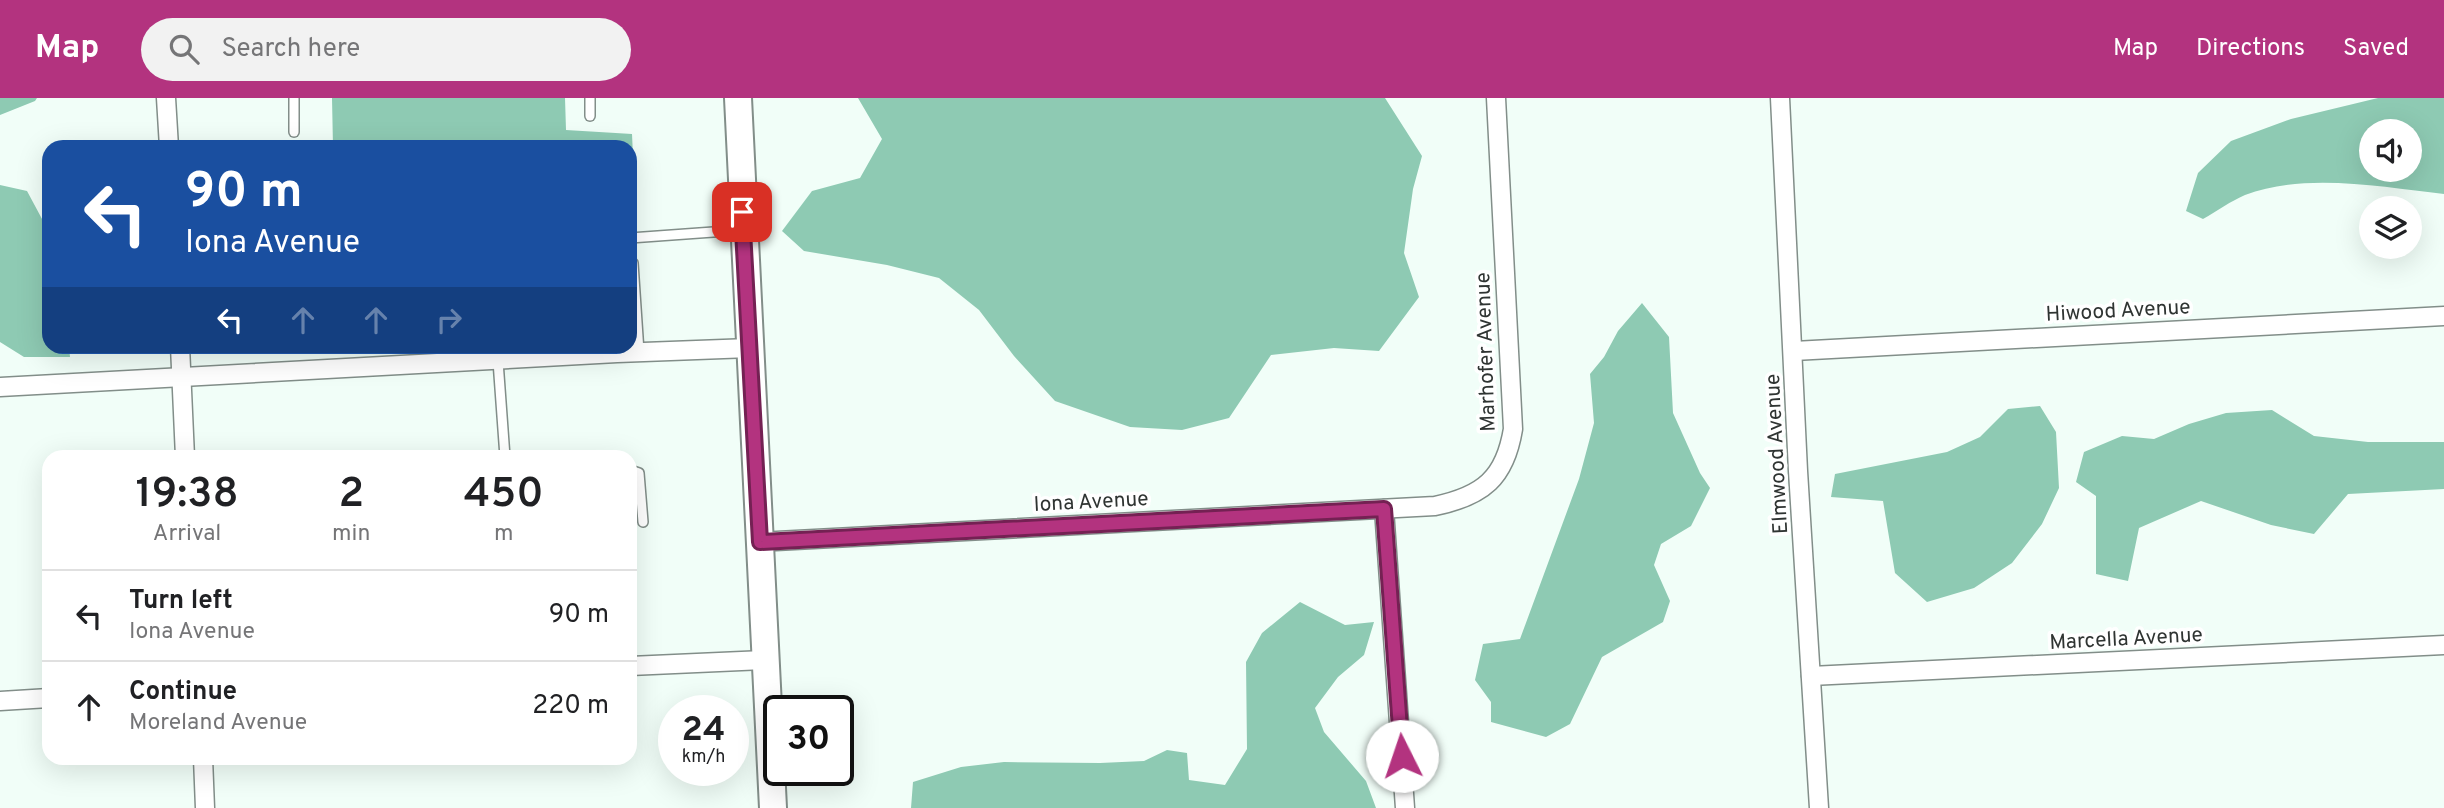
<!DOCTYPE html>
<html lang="en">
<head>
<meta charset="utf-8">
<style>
  body { margin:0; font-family:Overpass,sans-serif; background:#f2f2f2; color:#202124; height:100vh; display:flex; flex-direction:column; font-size:26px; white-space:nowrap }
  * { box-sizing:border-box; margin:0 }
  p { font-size:23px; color:#757577 }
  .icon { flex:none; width:38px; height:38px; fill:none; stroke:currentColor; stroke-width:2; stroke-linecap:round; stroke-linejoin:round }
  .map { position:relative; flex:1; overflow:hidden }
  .details { position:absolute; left:42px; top:352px; width:595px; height:315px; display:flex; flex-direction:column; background:#fff; border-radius:21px; box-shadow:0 7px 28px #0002 }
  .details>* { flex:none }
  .hud { position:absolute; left:42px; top:42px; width:595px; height:214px; border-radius:21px; box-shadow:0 7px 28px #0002; background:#1a4fa0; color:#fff; overflow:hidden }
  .controls { position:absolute; left:2359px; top:21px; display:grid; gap:14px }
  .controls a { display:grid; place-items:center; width:63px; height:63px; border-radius:50%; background:#fff; box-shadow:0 7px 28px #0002; font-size:35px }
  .speed { position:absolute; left:658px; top:597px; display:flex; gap:14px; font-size:35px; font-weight:700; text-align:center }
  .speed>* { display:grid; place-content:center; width:91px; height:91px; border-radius:50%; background:#fff; box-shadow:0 7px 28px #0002; line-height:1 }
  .speed small { font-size:18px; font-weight:400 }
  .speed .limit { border:4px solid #111; border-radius:10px; background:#fff; color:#111 }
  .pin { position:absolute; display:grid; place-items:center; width:60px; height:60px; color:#fff; margin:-30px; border-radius:14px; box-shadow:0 4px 10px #0006 }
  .me { position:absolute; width:77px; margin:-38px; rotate:356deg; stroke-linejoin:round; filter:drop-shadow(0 0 5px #0008) }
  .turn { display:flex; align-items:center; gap:24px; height:147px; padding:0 28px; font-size:32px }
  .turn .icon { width:91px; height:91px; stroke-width:2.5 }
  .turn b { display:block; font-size:49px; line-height:60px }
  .lanes { display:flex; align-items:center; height:66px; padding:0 28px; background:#0003; justify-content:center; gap:35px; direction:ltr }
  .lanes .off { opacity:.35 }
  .eta { display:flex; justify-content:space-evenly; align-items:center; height:119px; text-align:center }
  .eta b { font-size:42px; font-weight:600; line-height:49px }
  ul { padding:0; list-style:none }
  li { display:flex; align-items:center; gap:21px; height:91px; padding:0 28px; border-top:2px solid #e0e0e0 }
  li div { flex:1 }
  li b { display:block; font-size:26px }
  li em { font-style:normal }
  header { display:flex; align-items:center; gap:42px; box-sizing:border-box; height:98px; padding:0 35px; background:#b3337f; color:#fff }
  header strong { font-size:33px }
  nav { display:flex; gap:38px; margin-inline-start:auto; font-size:24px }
  .search { width:490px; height:63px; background:#f2f2f2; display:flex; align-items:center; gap:18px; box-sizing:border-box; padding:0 24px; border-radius:38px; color:#757577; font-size:26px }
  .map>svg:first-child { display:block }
  .forest { fill:#8ecab3; fill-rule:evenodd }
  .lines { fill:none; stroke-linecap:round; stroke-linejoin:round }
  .lane-casing { stroke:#828e89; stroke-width:12 }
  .street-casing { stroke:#828e89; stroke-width:21 }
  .secondary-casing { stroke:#828e89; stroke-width:30 }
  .lane { stroke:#fff; stroke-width:9 }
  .street { stroke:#fff; stroke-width:18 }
  .secondary { stroke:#fff; stroke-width:26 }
  .route-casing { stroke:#742153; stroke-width:18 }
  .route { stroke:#b3337f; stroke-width:12 }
  .labels { text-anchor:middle; stroke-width:7; stroke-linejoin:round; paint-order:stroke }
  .street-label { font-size:21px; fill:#2f3432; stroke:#fff }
</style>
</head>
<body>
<header>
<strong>Map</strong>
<div class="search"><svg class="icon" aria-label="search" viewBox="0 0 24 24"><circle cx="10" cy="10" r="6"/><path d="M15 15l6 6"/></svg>Search here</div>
<nav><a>Map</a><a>Directions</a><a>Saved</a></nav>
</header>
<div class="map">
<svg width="2444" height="710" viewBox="0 0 2444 710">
  <rect width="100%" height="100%" fill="#f1fef8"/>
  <g class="forest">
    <path d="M0 0H37L35 3 0 17Z"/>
    <path d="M332 0H565L566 32 632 36 633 58H630V49H333Z"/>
    <path d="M858 0H1385L1422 58 1413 91 1404 155 1419 199 1379 253 1334 250 1271 257 1229 320 1182 332 1130 329 1055 303 1014 258 979 212 939 180 887 167 804 153 782 133 812 93 860 80 882 41Z"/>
    <path d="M2378 0H2444V96C2383 89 2304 74 2245 97 2231 103 2217 113 2203 121L2186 113 2198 75 2231 43 2291 21ZM2410 33V72H2371V33Z"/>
    <path d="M0 87 27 93 49 134V248L69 249 70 259H24L0 244Z"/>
    <path d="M1642 205 1669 239 1673 315 1700 375 1710 390 1691 428 1661 446 1654 467 1670 503 1663 524 1602 559 1570 626 1546 639 1491 624V604L1475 582 1483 546 1520 541 1579 381 1594 325 1590 276 1604 259 1618 233Z"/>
    <path d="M2040 308 2056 334 2059 390 2042 426 2012 465 1974 490 1927 504 1895 475 1883 403 1831 399 1835 376 1947 354 1980 339 2008 311Z"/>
    <path d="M2272 312 2314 338 2368 344H2444V391L2348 396 2314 436 2271 427 2201 403 2139 430 2128 483 2096 476V398L2076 384 2084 354 2122 338 2154 341 2189 326 2226 315Z"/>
    <path d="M1300 504 1345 527 1374 524 1364 557 1338 579 1315 610 1324 634 1366 683 1376 710H911L913 684 961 669 1004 664 1100 665 1144 663 1167 652 1187 655 1189 682 1225 687 1247 651 1246 564 1262 535Z"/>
  </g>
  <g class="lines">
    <defs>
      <g id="lane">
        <path d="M294 0V34"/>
        <path d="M590 0V18"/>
        <path d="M630 140 741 132"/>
        <path d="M633 165 639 254"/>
        <path d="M498 263 505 359"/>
        <path d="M630 372 639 375 643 424"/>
      </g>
      <g id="street">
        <path d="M166 0 169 49"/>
        <path d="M1780 0 1798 373 1819 710"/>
        <path d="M180 248 185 359"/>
        <path d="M1794 253 2444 218"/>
        <path d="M0 289 617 255 750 250"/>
        <path d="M1384 411 1405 710"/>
        <path d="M759 444 1435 408C1483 398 1505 380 1513 331L1496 0"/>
        <path d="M630 568 764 562"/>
        <path d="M1811 578 2444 547"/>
        <path d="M0 603 49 600"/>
        <path d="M203 660 205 710"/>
      </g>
      <path id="secondary" d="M738 0 773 710"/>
    </defs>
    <use href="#lane" class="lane-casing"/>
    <use href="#street" class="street-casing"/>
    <use href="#secondary" class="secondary-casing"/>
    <use href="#lane" class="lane"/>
    <use href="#street" class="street"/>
    <use href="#secondary" class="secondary"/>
  </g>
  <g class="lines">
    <defs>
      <path id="route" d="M742 114 760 444 1384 411 1402 658"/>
    </defs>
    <use href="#route" class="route-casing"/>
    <use href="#route" class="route"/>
  </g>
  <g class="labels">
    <g class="street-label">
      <text transform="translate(2118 212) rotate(-3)" y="7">Hiwood Avenue</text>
      <text transform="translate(1485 254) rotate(-92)" y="7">Marhofer Avenue</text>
      <text transform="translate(1776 356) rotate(-93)" y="7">Elmwood Avenue</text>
      <text transform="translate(1091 403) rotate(-3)" y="7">Iona Avenue</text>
      <text transform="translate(2126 540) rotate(-3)" y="7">Marcella Avenue</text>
    </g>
  </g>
</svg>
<div class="controls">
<a><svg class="icon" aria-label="sound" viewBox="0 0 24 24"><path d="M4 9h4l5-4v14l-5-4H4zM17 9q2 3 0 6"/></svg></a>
<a><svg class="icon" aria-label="layers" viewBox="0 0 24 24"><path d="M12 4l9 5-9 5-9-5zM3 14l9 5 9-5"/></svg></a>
</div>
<div class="speed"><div>24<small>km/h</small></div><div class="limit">30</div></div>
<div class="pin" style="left:742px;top:114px;background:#d93025"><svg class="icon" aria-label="arrive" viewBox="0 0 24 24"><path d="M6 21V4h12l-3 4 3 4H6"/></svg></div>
<svg class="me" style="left:1402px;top:658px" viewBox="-20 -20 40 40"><circle r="19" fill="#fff"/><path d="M0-13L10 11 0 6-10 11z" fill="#b3337f"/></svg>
<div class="hud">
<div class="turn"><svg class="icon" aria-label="left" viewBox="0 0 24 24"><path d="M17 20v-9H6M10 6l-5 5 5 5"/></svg><div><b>90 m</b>Iona Avenue</div></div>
<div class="lanes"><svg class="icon" aria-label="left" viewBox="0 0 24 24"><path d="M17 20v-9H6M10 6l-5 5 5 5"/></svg><svg class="icon off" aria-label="ahead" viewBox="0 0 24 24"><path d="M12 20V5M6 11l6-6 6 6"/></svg><svg class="icon off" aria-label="ahead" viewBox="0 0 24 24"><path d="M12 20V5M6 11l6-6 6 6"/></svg><svg class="icon off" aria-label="right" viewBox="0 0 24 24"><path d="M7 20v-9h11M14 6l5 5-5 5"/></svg></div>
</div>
<section class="details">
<div class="eta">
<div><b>19:38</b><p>Arrival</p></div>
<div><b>2</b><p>min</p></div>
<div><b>450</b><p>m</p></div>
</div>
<ul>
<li><svg class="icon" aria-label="left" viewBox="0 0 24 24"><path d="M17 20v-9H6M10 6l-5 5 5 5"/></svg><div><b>Turn left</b><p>Iona Avenue</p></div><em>90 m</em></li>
<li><svg class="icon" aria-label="ahead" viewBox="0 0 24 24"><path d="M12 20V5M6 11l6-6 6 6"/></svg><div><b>Continue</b><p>Moreland Avenue</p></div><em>220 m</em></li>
</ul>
</section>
</div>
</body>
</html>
